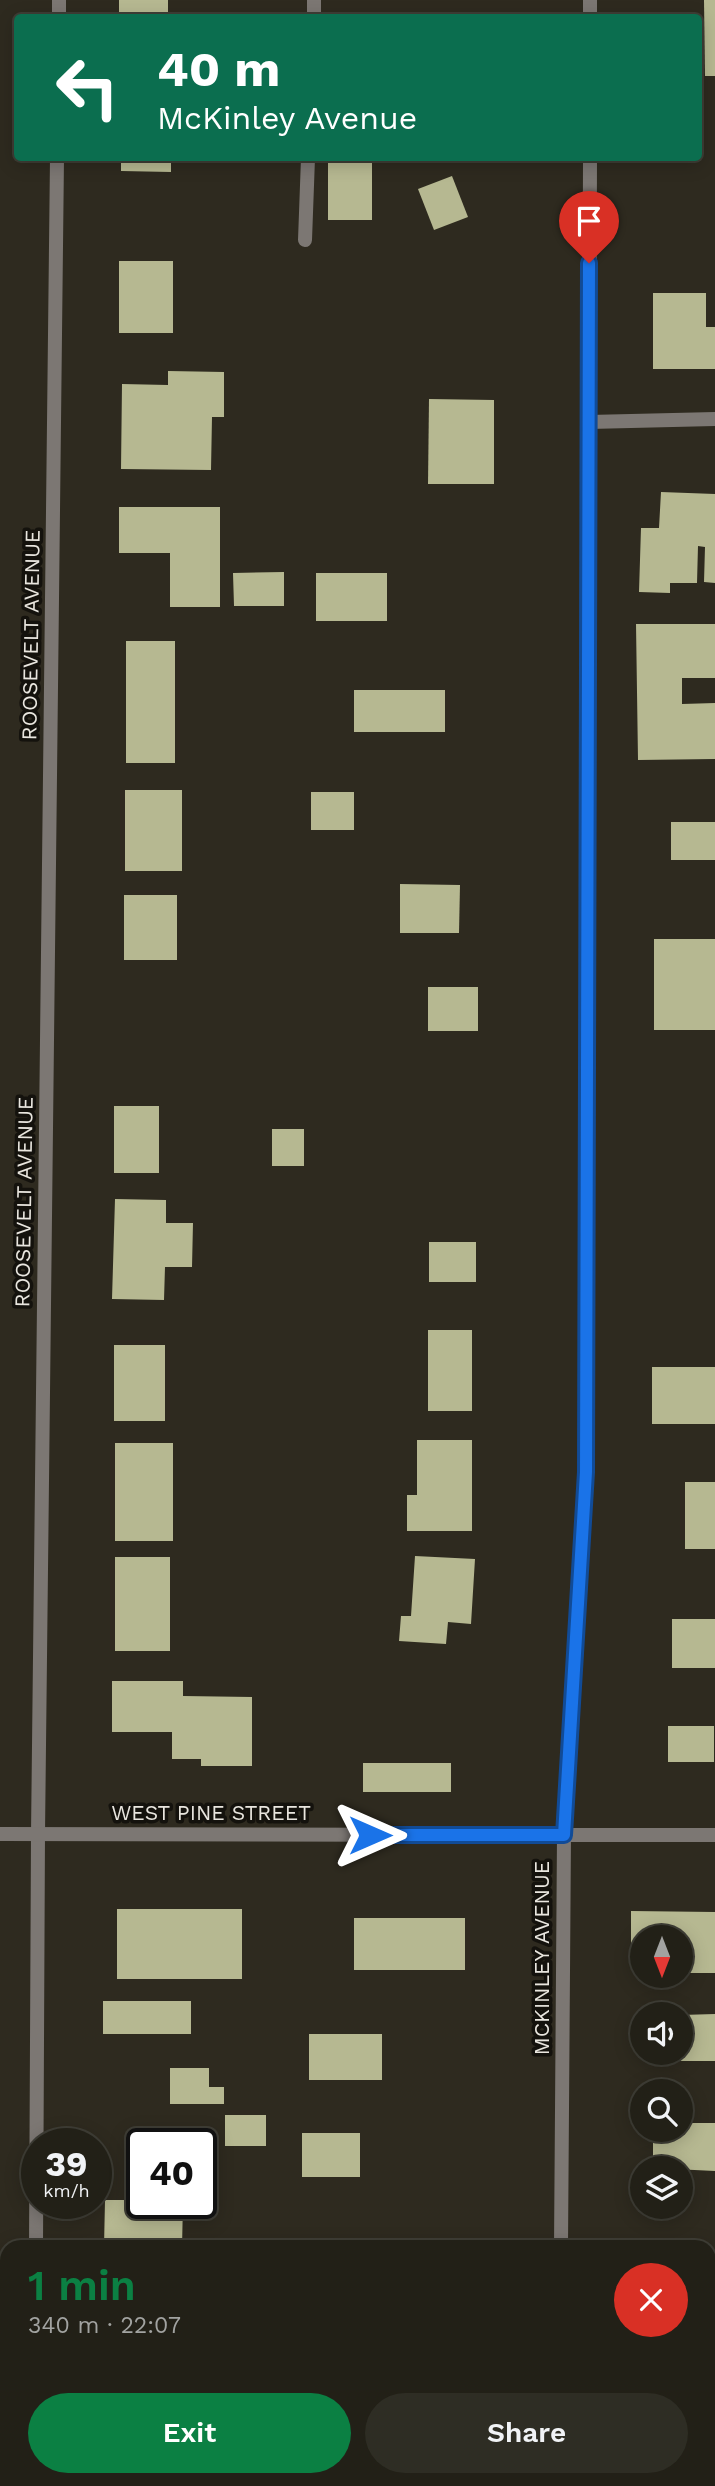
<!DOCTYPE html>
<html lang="en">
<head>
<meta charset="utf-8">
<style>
  body { margin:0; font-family:"Work Sans",sans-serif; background:#2e2d24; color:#f1f3f6; height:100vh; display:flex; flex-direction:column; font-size:26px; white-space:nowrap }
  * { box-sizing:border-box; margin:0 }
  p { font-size:23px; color:#a2a3a1 }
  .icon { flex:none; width:38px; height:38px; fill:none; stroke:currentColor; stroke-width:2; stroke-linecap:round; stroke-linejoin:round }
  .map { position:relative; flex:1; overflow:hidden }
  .sheet { position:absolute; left:0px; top:2240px; width:716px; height:247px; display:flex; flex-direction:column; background:#222017; border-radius:21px 21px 0 0; box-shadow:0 4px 18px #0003,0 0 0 2px #3f3e36 }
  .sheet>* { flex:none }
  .hud { position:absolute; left:14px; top:14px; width:688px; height:147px; border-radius:7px; box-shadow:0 4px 18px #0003,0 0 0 2px #3f3e36; background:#0b6e4f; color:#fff; overflow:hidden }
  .needle { width:46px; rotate:180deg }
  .fabs { position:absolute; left:630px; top:1925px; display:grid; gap:14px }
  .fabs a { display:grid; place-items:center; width:63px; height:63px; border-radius:50%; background:#222017; box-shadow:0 4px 18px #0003,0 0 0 2px #3f3e36; font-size:35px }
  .speed { position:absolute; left:21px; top:2128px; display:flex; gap:14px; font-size:35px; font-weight:700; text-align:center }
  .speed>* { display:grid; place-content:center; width:91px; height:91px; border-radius:50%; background:#222017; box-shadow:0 4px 18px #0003,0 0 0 2px #3f3e36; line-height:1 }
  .speed small { font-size:18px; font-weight:400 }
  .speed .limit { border:4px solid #111; border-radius:10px; background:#fff; color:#111 }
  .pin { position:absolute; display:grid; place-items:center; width:60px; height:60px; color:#fff; margin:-72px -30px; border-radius:50% 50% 50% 0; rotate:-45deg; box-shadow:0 0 7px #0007 }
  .pin .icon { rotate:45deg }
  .me { position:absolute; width:77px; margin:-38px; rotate:90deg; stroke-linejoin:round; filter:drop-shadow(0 0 5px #0008) }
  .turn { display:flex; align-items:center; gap:24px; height:147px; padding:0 28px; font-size:32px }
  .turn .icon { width:91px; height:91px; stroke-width:2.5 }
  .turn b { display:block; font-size:49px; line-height:60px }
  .round { display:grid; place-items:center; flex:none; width:74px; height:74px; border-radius:37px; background:#2e2d24 }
  .overview { display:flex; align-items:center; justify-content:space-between; height:119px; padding:0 28px }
  h1 { font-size:42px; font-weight:600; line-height:52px; color:#0b8043 }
  .primary-button { display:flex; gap:14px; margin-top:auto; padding:14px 28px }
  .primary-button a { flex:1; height:80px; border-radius:42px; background:#0b8043; color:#fff; font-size:28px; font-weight:600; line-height:80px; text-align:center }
  .primary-button a+a { background:#2e2d24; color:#f1f3f6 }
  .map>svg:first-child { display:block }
  .building { fill:#b6b891 }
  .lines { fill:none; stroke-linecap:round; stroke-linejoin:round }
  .service { stroke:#7c7773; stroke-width:14 }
  .minor { stroke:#7c7773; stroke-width:14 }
  .tertiary { stroke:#7c7773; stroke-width:14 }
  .route-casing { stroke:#114b97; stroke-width:18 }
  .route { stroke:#1a73e8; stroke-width:12 }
  .labels { text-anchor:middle; stroke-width:7; stroke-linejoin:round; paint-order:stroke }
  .street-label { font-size:21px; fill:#e9e6df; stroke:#14120d }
</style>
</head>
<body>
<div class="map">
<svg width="715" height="2486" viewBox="0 0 715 2486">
  <rect width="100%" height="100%" fill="#2e2a1f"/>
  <g class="building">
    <rect x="119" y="0" width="49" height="18"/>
    <path d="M704 0H715V76H705Z"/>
    <rect x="345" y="13" width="52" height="5"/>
    <path d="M121 158H171V172L121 171Z"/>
    <rect x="328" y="158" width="44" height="62"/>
    <path d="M452 176 468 217 434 230 418 189Z"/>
    <rect x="119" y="261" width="54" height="72"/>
    <path d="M653 293H706V327H715V369H653Z"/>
    <path d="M168 371 224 372V417H212L211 470 121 469 122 384 168 385Z"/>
    <path d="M429 399 494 400V484H428Z"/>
    <path d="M661 492 715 494V583L704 582 705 547 698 546 697 583H670V593L639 592 641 528H659Z"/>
    <path d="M119 507H220V607H170V553H119Z"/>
    <path d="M284 572V606H234L233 573Z"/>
    <rect x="316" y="573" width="71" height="48"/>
    <path d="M636 624H715V678H682V704L715 703V759L638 760Z"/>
    <rect x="126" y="641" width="49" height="122"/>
    <rect x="354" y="690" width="91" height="42"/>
    <rect x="125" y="790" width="57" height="81"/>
    <rect x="311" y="792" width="43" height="38"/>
    <rect x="671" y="822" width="44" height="38"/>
    <path d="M400 884 460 885 459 933H400Z"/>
    <rect x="124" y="895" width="53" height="65"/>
    <rect x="654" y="939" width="61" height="91"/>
    <rect x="428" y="987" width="50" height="44"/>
    <rect x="114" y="1106" width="45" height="67"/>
    <rect x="272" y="1129" width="32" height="37"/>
    <path d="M115 1199 166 1200V1223H193L192 1267H165L164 1300 112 1299Z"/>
    <rect x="429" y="1242" width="47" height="40"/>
    <rect x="428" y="1330" width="44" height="81"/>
    <rect x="114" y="1345" width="51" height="76"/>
    <rect x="652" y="1367" width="63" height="57"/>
    <path d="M417 1440H472V1531H407V1495H417Z"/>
    <rect x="115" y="1443" width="58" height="98"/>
    <rect x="685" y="1482" width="30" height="67"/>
    <path d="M415 1556 475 1559 471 1624 448 1622 446 1644 399 1641 401 1616H411Z"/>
    <rect x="115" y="1557" width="55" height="94"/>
    <rect x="672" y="1619" width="43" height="49"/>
    <path d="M112 1681H183V1696L252 1697V1766H201V1759H172V1732H112Z"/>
    <rect x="668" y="1726" width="46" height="36"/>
    <rect x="363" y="1763" width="88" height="29"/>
    <rect x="117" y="1909" width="125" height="70"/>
    <path d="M631 1911 715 1912V1973H681V1937H642V1962H631Z"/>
    <rect x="354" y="1918" width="111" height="52"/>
    <rect x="103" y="2001" width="88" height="33"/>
    <path d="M715 2014V2061H667V2053H681V2015Z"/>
    <rect x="309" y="2034" width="73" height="46"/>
    <path d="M170 2068H209V2087H224V2104H170Z"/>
    <rect x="225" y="2115" width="41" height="31"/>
    <path d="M681 2123H715V2171L653 2168V2130H681Z"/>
    <rect x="302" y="2133" width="58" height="44"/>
    <path d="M105 2200H142V2203H183L182 2247H104Z"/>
  </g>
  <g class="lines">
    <g class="service">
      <path d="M314 18V0"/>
      <path d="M305 240 308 158"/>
    </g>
    <g class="minor">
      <path d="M59 18V0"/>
      <path d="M589 422 715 419"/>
      <path d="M564 1835H715"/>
      <path d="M36 2247 38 1834 57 158"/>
      <path d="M35 2486V2480"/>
    </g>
    <g class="tertiary">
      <path d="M590 18V0"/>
      <path d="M0 1834 564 1835"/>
      <path d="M561 2247 564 1835 586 1472 590 158"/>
      <path d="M559 2486 560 2480"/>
    </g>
  </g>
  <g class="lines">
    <defs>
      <path id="route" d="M370 1835H564L586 1472 589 263"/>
    </defs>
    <use href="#route" class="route-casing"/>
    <use href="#route" class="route"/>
  </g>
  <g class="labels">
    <g class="street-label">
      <text transform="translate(31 635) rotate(-89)" y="7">ROOSEVELT AVENUE</text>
      <text transform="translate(24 1202) rotate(-89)" y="7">ROOSEVELT AVENUE</text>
      <text x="211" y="1820">WEST PINE STREET</text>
      <text transform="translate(542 1958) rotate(-90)" y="7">MCKINLEY AVENUE</text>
    </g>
  </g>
</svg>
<div class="fabs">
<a><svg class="needle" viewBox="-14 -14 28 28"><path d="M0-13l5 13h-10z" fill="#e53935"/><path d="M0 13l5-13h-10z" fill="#a2a3a1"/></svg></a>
<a><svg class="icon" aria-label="sound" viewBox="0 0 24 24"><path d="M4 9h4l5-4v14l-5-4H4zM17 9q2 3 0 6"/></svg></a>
<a><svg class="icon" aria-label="search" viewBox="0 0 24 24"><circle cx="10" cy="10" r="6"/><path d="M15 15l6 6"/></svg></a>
<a><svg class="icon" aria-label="layers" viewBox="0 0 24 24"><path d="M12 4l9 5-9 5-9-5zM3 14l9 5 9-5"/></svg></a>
</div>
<div class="speed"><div>39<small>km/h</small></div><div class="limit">40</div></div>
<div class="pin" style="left:589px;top:263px;background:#d93025"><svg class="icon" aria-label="arrive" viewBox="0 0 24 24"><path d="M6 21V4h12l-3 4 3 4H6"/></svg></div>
<svg class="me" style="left:370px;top:1835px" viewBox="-20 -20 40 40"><path d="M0-17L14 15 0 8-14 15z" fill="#1a73e8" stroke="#fff" stroke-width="4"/></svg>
<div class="hud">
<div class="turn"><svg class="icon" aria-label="left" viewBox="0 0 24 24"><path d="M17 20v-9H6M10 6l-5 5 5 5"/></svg><div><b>40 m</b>McKinley Avenue</div></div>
</div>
<section class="sheet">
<div class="overview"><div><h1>1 min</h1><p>340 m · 22:07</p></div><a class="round" style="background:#d93025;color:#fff"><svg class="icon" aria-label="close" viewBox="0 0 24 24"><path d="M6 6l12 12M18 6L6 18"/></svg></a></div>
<div class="primary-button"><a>Exit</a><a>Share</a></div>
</section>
</div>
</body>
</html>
